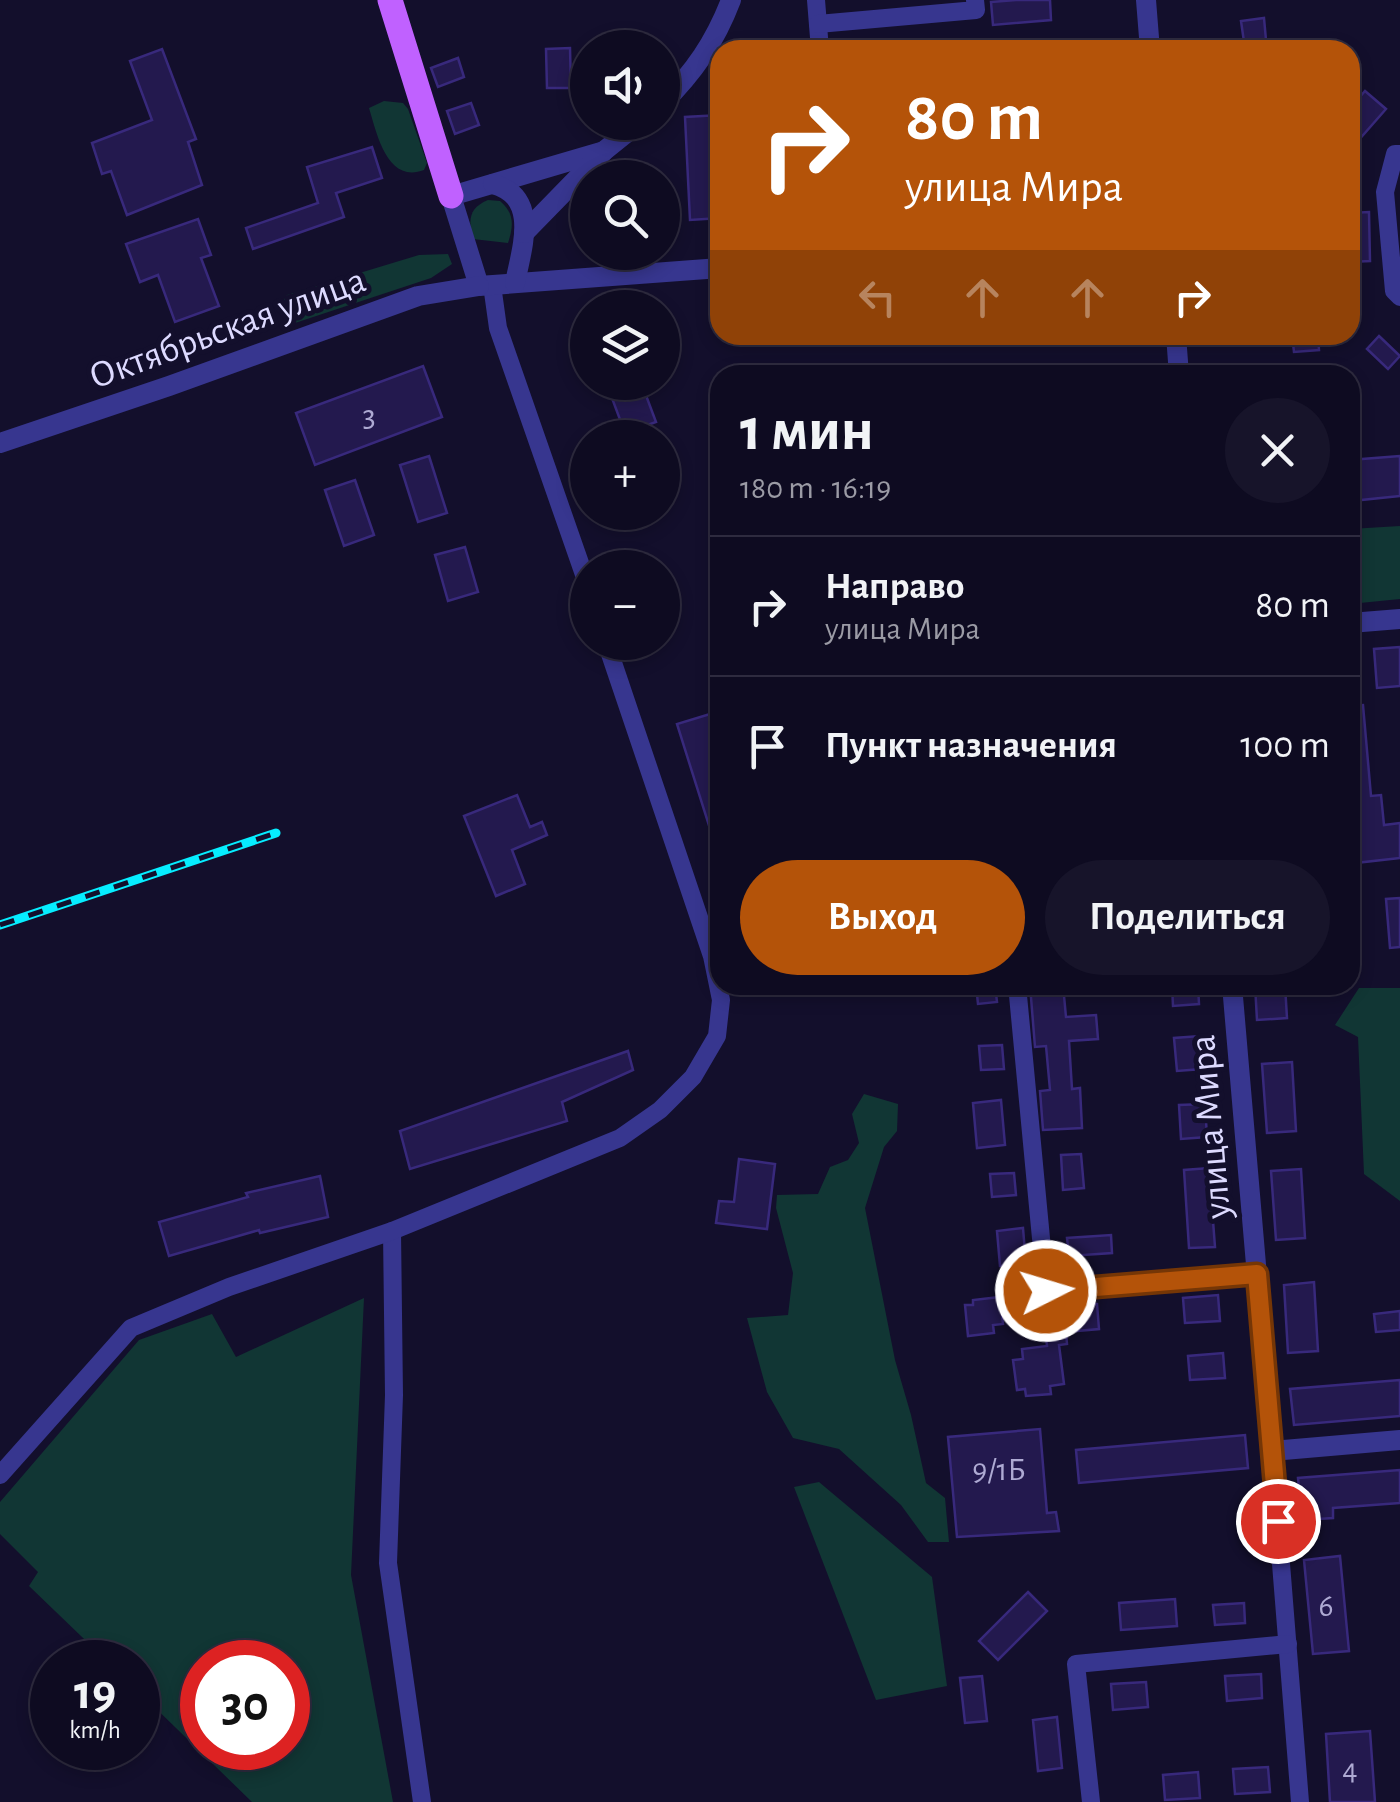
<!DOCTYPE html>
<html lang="ru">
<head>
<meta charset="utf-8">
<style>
  body { margin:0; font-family:"Alegreya Sans",sans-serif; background:#17142a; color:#f1f3f6; height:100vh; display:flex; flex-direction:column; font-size:38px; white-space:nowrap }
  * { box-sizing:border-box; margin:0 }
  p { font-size:32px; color:#9b9ba5 }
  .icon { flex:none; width:55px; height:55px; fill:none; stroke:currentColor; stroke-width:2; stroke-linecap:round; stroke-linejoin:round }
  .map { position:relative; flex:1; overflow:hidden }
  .panel { position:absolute; left:710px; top:365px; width:650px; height:630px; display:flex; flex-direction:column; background:#0e0b21; border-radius:30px; box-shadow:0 5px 15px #0003,0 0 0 2px #2e2b3f }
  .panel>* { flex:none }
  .guide { position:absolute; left:710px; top:40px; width:650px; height:305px; border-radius:30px; box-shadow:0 5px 15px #0003,0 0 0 2px #2e2b3f; background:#b45309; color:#fff; overflow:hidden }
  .buttons { position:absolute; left:570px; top:30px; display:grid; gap:20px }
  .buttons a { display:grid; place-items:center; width:110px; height:110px; border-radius:50%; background:#0e0b21; box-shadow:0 5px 15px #0003,0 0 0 2px #2e2b3f; font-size:50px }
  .speed { position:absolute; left:30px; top:1640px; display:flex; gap:20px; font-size:50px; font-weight:700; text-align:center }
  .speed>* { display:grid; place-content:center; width:130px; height:130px; border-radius:50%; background:#0e0b21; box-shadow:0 5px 15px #0003,0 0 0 2px #2e2b3f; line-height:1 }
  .speed small { font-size:25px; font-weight:400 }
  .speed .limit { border:15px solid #d22; background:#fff; color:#111 }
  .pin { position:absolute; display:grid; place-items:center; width:85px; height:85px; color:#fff; margin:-42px; border:5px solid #fff; border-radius:50%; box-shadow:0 2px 10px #0007 }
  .me { position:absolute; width:110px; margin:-55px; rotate:85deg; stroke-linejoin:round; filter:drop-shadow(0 0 8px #0008) }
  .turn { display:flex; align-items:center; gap:35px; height:210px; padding:0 30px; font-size:45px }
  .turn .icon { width:130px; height:130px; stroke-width:2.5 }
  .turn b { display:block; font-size:70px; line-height:85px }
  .lanes { display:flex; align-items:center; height:95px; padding:0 30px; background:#0003; justify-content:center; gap:50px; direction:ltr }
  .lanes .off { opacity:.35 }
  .round { display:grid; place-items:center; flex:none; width:105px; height:105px; border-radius:52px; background:#17142a }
  .headline { display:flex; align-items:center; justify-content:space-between; height:170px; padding:0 30px }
  h1 { font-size:60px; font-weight:700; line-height:75px }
  .action { display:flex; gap:20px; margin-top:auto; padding:20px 30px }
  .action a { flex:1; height:115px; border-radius:60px; background:#b45309; color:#fff; font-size:40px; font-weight:700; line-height:115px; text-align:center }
  .action a+a { background:#17142a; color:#f1f3f6 }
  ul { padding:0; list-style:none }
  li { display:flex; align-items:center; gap:30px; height:140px; padding:0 30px; border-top:2px solid #2e2b3f }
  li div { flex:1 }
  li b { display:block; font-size:38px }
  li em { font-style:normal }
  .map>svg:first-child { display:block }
  .green { fill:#113634; fill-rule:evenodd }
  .building { fill:#23194e; stroke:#38297c; stroke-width:2.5 }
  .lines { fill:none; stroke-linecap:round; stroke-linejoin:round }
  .minor { stroke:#37368f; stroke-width:18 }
  .tertiary { stroke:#37368f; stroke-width:20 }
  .primary { stroke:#c061ff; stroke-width:25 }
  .rail-casing { stroke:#06edff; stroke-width:9 }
  .rail { stroke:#130f2c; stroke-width:5; stroke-dasharray:15; stroke-linecap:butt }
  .route-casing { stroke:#753606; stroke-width:25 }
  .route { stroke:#b45309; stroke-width:18 }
  .labels { text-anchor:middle; stroke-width:10; stroke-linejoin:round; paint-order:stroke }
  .number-label { font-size:32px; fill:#aeaad3 }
  .street-label { font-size:38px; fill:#dddaff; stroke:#130f2c }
</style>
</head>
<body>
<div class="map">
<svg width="1400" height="1802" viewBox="0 0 1400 1802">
  <rect width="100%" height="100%" fill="#130f2c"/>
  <g class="green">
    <path d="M384 101 403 103 408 109 427 163 424 170C387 184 377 134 369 108Z"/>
    <path d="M488 200 500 201C514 213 514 225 508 243L473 239C468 219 469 208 488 200Z"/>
    <path d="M448 254 452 264 431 278 292 324 279 307 287 295 419 255Z"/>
    <path d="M1400 526V599L1350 604V529Z"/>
    <path d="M1359 988H1400V1201L1364 1174 1358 1037 1335 1025Z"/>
    <path d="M864 1094 898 1104 897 1131 884 1147 865 1208 895 1360 911 1415 926 1483 945 1498 949 1542H928L901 1505 839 1449 793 1438 767 1392 747 1318 788 1315 793 1273 776 1208 777 1195 818 1194 830 1167 848 1160 859 1143 852 1114Z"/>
    <path d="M364 1298 351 1575 393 1802H252L138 1691V1662H108L29 1586 38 1572 0 1534V1502L139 1340 212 1314 236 1357ZM288 1662V1748H202V1662Z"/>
    <path d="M819 1482 932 1577 947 1686 876 1700 794 1487Z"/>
  </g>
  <g class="building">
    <path d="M1016 0H1050L1051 20 993 25 991 2Z"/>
    <path d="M1264 18 1266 40 1244 42 1241 21Z"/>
    <path d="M570 48 571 88H547L546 49Z"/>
    <path d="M162 49 196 139 188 142 202 185 127 215 111 171 102 174 92 143 152 120 130 61Z"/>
    <path d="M458 58 464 77 438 87 431 68Z"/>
    <path d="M1365 91 1386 109 1350 150V108Z"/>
    <path d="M471 103 479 125 455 134 447 111Z"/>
    <path d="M720 115V218L690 220 685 117Z"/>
    <path d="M372 147 382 178 336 193 344 217 253 249 246 228 318 203 307 167Z"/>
    <path d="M1369 212 1370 261 1350 262V213Z"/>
    <path d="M198 219 211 255 201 258 219 306 175 322 158 275 140 282 126 244Z"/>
    <path d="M1292 335H1318L1319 350 1294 352Z"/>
    <path d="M1379 336 1400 356 1388 369 1367 349Z"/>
    <path d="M423 366 442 417 315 465 296 413Z"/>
    <path d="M606 382H641L656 422 625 433Z"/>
    <path d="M429 456 447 513 418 522 400 465Z"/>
    <path d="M1400 456V496L1351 501 1350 460Z"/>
    <path d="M355 480 374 535 344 546 325 490Z"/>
    <path d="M465 547 478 592 448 601 435 555Z"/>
    <path d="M1400 647V686L1377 688 1374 649Z"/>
    <path d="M1363 705 1371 796 1381 795 1384 825 1400 823V858L1355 863 1350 822V798H1354L1350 706Z"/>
    <path d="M720 711V850L717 851 677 724Z"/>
    <path d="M517 795 530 827 542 822 547 835 512 850 525 884 496 896 464 816Z"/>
    <path d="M1400 898V947L1390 948 1386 899Z"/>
    <path d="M976 985H995L997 1002 978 1004Z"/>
    <path d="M1030 985H1063L1066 1017 1096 1015 1098 1039 1069 1041 1072 1089 1080 1088 1082 1128 1043 1130 1040 1091 1050 1090 1046 1046 1035 1047Z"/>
    <path d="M1172 985H1198L1199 1004 1173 1006Z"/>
    <path d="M1255 985H1285L1287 1018 1257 1020Z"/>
    <path d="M1200 1036 1202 1069 1177 1071 1174 1038Z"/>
    <path d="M1002 1045 1004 1069 981 1070 979 1046Z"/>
    <path d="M628 1051 633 1070 562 1102 567 1121 410 1169 400 1131Z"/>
    <path d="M1292 1062 1296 1131 1267 1133 1262 1064Z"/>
    <path d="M1001 1100 1005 1145 977 1148 973 1103Z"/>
    <path d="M1205 1104 1207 1137 1181 1139 1179 1105Z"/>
    <path d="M1081 1154 1084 1188 1063 1190 1061 1155Z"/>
    <path d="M739 1159 775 1164 767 1229 716 1223 719 1201 734 1202Z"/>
    <path d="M1209 1168 1215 1247 1189 1248 1184 1170Z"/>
    <path d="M1301 1169 1305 1238 1276 1240 1271 1171Z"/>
    <path d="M1014 1173 1016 1195 992 1197 990 1174Z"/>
    <path d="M320 1176 328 1217 260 1233 259 1230 169 1256 159 1222 248 1197 246 1193Z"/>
    <path d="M1023 1228 1026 1264 1000 1266 997 1231Z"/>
    <path d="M1111 1235 1112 1253 1069 1256 1067 1238Z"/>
    <path d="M1314 1282 1318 1351 1288 1353 1284 1285Z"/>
    <path d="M1218 1295 1220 1321 1185 1323 1183 1298Z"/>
    <path d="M1000 1297 1003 1324 993 1325 994 1333 968 1336 965 1305H973V1300Z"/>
    <path d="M1097 1304 1099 1329 1066 1332 1067 1344 1059 1345 1064 1384 1050 1386 1051 1394 1026 1396 1025 1389 1017 1390 1013 1360 1023 1359 1022 1349 1047 1346 1043 1308Z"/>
    <path d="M1400 1311V1330L1376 1332 1374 1314Z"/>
    <path d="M1223 1353 1225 1378 1190 1380 1188 1356Z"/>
    <path d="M1400 1380V1416L1294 1425 1290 1389Z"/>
    <path d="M1040 1429 1047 1513 1056 1512 1059 1531 957 1537 948 1437Z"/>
    <path d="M1245 1435 1248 1468 1079 1483 1076 1450Z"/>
    <path d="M1400 1470V1503L1333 1508V1518L1302 1520 1298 1478Z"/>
    <path d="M1340 1556 1349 1651 1313 1654 1304 1560Z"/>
    <path d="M1028 1592 1047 1611 998 1660 979 1641Z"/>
    <path d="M1175 1599 1177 1626 1121 1630 1119 1603Z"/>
    <path d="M1244 1603 1245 1623 1215 1625 1213 1605Z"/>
    <path d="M1261 1674 1262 1698 1227 1701 1225 1676Z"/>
    <path d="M982 1676 987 1721 965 1723 960 1678Z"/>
    <path d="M1146 1682 1148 1707 1113 1710 1111 1684Z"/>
    <path d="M1057 1717 1062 1768 1038 1771 1033 1720Z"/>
    <path d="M1370 1731 1375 1802H1330L1326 1734Z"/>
    <path d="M1268 1767 1270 1792 1235 1794 1233 1769Z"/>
    <path d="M1198 1772 1200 1798 1165 1800 1163 1775Z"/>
  </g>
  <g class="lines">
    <g class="minor">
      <path d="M816 0 820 50"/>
      <path d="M818 24 976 10 975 0"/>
      <path d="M1400 154H1395L1385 192 1394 291 1400 297"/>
      <path d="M492 285 498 328 588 586"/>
      <path d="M1017 985 1046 1291 1257 1274"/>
      <path d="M392 1231 394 1395 388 1563 422 1802"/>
      <path d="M1272 1451 1300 1802"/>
      <path d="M0 1475 131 1328 229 1287 392 1231 620 1138 660 1110 693 1077 717 1036 721 1000 712 956 606 642"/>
      <path d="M1091 1802 1076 1664 1288 1644"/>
    </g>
    <g class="tertiary">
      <path d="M1146 0 1150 50"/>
      <path d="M662 104C694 72 715 42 731 0"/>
      <path d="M604 151 451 196 479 286 720 268"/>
      <path d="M493 184C540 197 522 247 515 283"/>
      <path d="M524 233 604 151 640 122"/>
      <path d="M1176 335 1179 375"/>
      <path d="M0 443 169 386 418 296 479 286"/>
      <path d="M1350 623 1400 619"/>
      <path d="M1232 985 1272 1451 1400 1440"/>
    </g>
    <path class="primary" d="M390 0 451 196"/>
    <defs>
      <path id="rail" d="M0 925 276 833"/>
    </defs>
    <use href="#rail" class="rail-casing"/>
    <use href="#rail" class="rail"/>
  </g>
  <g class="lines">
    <defs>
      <path id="route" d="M1046 1291 1257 1274 1278 1521"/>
    </defs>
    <use href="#route" class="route-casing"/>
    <use href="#route" class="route"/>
  </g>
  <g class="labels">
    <g class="number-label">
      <text x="369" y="426">3</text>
      <text x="999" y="1480">9/1Б</text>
      <text x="1326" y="1616">6</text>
      <text x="1350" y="1779">4</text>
    </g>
    <g class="street-label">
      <text transform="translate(227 327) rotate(-20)" y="13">Октябрьская улица</text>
      <text transform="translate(1209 1127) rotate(-95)" y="13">улица Мира</text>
    </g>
  </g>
</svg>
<div class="buttons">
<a><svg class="icon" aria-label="sound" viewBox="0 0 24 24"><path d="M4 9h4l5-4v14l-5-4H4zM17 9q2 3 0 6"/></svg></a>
<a><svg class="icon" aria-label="search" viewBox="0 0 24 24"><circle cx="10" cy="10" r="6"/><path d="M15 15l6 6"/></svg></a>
<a><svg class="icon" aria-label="layers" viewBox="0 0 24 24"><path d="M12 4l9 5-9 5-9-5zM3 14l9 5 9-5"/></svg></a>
<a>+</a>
<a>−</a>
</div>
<div class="speed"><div>19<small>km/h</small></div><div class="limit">30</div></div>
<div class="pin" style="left:1278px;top:1521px;background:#d93025"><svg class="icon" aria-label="arrive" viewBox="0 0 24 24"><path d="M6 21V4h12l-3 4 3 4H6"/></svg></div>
<svg class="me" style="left:1046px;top:1291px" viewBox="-20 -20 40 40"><circle r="17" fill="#b45309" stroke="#fff" stroke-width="3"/><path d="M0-11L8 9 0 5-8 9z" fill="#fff"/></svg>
<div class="guide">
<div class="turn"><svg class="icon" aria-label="right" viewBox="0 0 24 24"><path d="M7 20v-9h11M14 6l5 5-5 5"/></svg><div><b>80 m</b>улица Мира</div></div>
<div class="lanes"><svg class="icon off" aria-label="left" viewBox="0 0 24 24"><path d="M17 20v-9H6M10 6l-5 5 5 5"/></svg><svg class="icon off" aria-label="ahead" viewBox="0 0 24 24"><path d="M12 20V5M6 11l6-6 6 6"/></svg><svg class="icon off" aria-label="ahead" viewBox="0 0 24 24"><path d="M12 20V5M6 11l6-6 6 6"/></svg><svg class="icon" aria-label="right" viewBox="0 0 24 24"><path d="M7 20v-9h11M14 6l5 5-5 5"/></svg></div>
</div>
<section class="panel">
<div class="headline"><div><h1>1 мин</h1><p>180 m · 16:19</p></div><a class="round"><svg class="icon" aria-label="close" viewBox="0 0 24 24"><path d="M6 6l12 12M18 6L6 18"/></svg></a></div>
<ul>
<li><svg class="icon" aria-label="right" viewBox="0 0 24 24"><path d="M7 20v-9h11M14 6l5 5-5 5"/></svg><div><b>Направо</b><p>улица Мира</p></div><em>80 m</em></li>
<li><svg class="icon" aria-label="arrive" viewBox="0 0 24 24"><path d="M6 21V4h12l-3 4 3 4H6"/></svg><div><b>Пункт назначения</b></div><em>100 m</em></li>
</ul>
<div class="action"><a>Выход</a><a>Поделиться</a></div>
</section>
</div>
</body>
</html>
